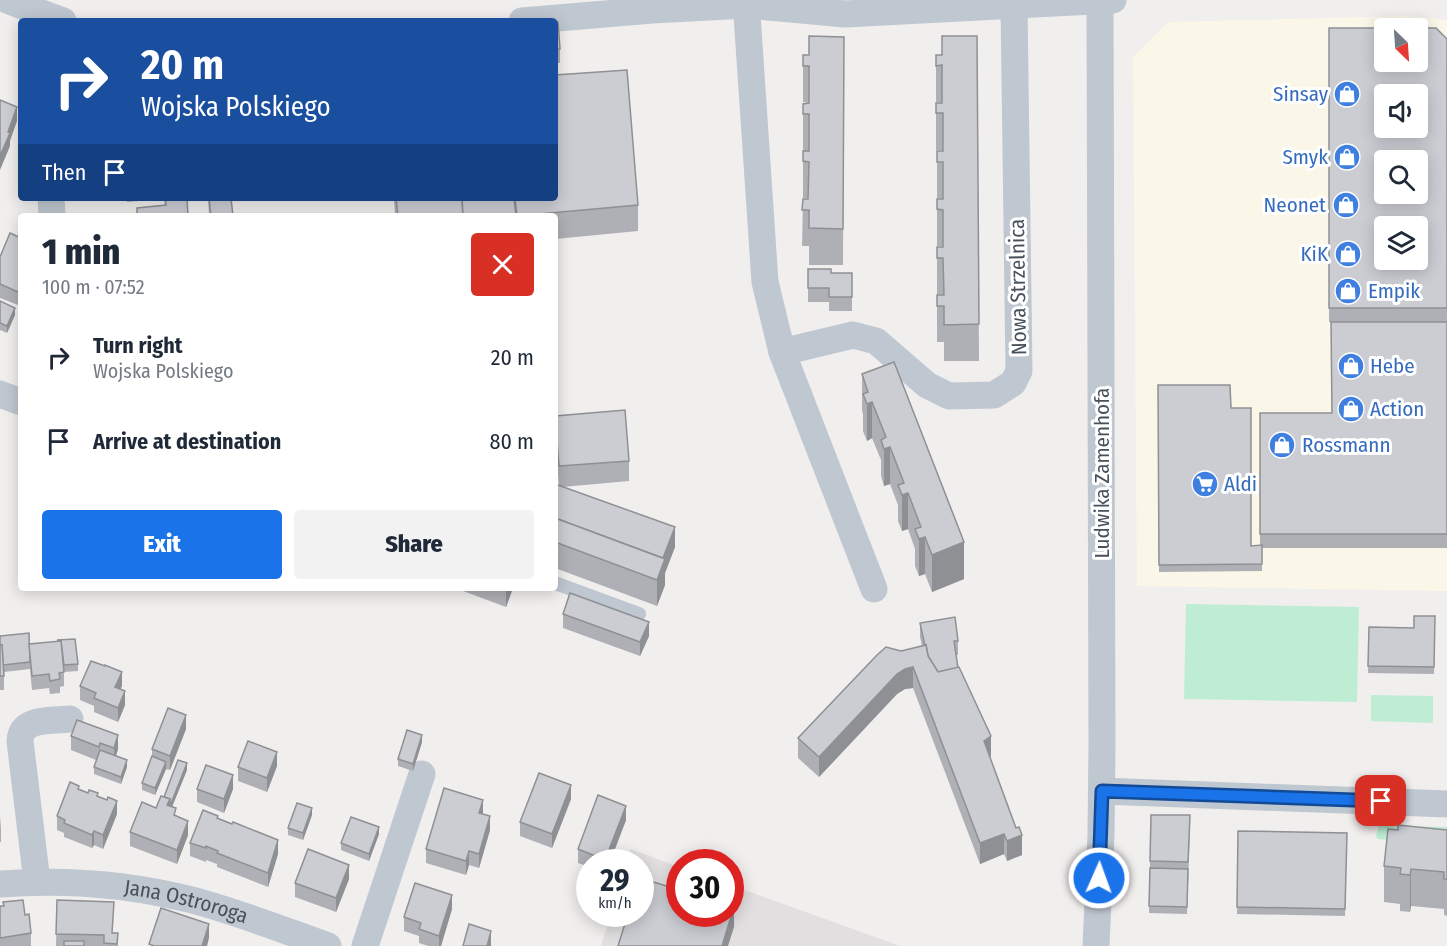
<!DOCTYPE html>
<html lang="en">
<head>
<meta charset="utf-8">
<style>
  body { margin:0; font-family:"Fira Sans Condensed",sans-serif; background:#f2f2f3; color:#1f2937; height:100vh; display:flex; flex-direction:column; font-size:22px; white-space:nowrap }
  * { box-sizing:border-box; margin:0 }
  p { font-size:20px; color:#747a83 }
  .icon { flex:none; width:33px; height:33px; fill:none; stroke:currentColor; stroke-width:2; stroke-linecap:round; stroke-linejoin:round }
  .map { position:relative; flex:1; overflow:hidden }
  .drawer { position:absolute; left:18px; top:213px; width:540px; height:378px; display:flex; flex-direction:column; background:#fff; border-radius:6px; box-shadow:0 3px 15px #0003 }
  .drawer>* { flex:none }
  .banner { position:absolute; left:18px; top:18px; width:540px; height:183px; border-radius:6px; box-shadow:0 3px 15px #0003; background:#1a4fa0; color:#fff; overflow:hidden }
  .needle { width:39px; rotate:155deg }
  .controls { position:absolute; left:1374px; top:18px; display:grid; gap:12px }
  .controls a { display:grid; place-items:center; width:54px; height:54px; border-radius:6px; background:#fff; box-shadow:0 3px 15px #0003; font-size:30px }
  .speed { position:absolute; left:576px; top:849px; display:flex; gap:12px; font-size:30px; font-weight:700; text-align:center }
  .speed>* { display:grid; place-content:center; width:78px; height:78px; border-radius:50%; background:#fff; box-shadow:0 3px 15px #0003; line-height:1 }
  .speed small { font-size:15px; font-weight:400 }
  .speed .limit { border:9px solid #d22; background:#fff; color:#111 }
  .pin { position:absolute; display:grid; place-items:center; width:51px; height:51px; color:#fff; margin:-26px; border-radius:12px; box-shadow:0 3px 9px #0006 }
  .me { position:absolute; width:66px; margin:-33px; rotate:2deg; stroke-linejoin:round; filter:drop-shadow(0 0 4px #0008) }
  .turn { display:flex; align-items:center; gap:21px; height:126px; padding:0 24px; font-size:27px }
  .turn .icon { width:78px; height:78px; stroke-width:2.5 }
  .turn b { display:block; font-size:42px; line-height:51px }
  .then { display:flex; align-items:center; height:57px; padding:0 24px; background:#0003; gap:12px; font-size:22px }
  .round { display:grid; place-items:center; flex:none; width:63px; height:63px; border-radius:6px; background:#f2f2f3 }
  .headline { display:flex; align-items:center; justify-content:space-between; height:102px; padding:0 24px }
  h1 { font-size:36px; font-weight:800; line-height:45px }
  .action { display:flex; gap:12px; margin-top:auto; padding:12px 24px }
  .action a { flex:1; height:69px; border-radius:6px; background:#1a73e8; color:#fff; font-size:24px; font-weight:800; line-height:69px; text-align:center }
  .action a+a { background:#f2f2f3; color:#1f2937 }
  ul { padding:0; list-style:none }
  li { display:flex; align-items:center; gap:18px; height:84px; padding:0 24px }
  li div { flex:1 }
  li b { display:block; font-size:22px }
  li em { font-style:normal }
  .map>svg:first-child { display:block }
  .commercial { fill:#fbf7e8; fill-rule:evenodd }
  .education { fill:#e2dfe0 }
  .green { fill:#beedd3 }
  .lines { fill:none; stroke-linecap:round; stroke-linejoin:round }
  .service { stroke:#bfc7d0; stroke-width:14 }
  .minor { stroke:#bfc7d0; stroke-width:27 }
  .wall { fill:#afb0b5 }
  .shaded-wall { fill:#8e9094 }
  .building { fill:#cbcdd3; stroke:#8e9094; stroke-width:1.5; fill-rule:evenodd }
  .route-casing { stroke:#114b97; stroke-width:15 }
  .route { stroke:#1a73e8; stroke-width:10 }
  .labels { text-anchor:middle; stroke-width:6; stroke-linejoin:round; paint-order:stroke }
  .shop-label { font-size:21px; fill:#366cbe; stroke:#fff; text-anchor:start }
  .street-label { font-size:21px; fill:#47505b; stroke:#fff }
</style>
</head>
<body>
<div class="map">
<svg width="1447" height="946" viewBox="0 0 1447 946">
  <rect width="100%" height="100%" fill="#f1eeee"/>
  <path class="commercial" d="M1406 16 1447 20V591L1137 586 1133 57 1168 22ZM1384 28H1418V62H1384ZM1384 94H1418V128H1384ZM1384 160H1418V194H1384ZM1384 226H1418V260H1384Z"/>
  <path class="education" d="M631 849 679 867 680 914H730L731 885 900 946H601L611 914H640V862H626Z"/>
  <g class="green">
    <path d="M1186 604 1359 607 1357 702 1184 699Z"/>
    <path d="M1371 695 1433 696V723L1371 721Z"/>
    <path d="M1379 826 1447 827V846L1378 839 1376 837 1378 828Z"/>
  </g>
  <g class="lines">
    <path class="service" d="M555 583 639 614"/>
    <g class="minor">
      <path d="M7 0 63 21"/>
      <path d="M746 0 765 282 782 352 874 589"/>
      <path d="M522 21 652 10 747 5 845 14 1113 0"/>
      <path d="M51 198 52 216"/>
      <path d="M782 352 853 335 876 341 927 385 949 396 994 395 1013 383 1019 371 1014 5"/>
      <path d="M0 394 21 402"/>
      <path d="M1102 791 1447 804"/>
      <path d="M37 882 20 741C21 717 52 721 70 719"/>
      <path id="s1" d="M0 884C65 879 129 884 192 900 238 912 283 930 328 946"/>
      <path d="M365 946 422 774"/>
      <path d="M1096 946 1101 835 1102 744 1100 0"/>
    </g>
  </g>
  <g class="wall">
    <path d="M555 22 560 49V63H555Z"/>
    <path d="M1329 28 1447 39V548H1262V571L1159 572 1158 385 1231 408 1251 546 1260 545V413H1332L1331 322H1329Z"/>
    <path d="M977 36 979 361H944V342H937V295H943L937 294V247H943V246H937V199L943 198H937V151H943V150H936V103L942 102H936V55H942Z"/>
    <path d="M844 37 843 265H809V246H802L803 199H808V198H803V151H809H803V114L809 103 803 102V66L809 55Z"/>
    <path d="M126 198H187L188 216H137V208L165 206 164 199 127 202Z"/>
    <path d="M208 198H231L233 216H209Z"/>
    <path d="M394 198H555L638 205V231L555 239V216H395Z"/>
    <path d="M21 238 18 305 0 298V257Z"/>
    <path d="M808 269 831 273H852V311H829V302H808Z"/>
    <path d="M0 301 15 315 7 333 0 330Z"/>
    <path d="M862 374 964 579 932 592 925 574 919 576 915 566V549L908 529 902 531 898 521V505L890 484 884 486 881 476V460L872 438 867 441 863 431V414L862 411Z"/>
    <path d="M555 416 629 461V481L562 487 675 547 665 573V585L657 606 555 568V484L559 486 555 436Z"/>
    <path d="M455 588H513L506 607Z"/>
    <path d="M563 614 649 636 640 656 563 628Z"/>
    <path d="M1435 616 1434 674 1368 673 1369 627 1414 628Z"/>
    <path d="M920 623 958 641V655H956L958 668 991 757H990L1022 855 1007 861 1004 854 980 864 913 688 905 689 897 694 819 777 798 758V738L901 651 922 646 920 637Z"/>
    <path d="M0 636 29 644 78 664V671L64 672V686L60 687V693L50 694 49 688 32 690 30 669 4 672V690H0Z"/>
    <path d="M80 686H122L120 689 125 705 118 722 94 712V706L80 700Z"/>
    <path d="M186 729 170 770 166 769 155 795 142 790V783L152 756V749Z"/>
    <path d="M118 735V749L116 756 127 767 121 784 94 774V767L96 760 71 750V736Z"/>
    <path d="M422 742 413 771 398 766V759Z"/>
    <path d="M277 766 267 792 238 781V767Z"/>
    <path d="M187 770 172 807 176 816 188 835 177 864 130 846V832L156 808 164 797Z"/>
    <path d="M79 789 98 797 117 814 103 849 94 845 92 848 64 837V833L57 830V816Z"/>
    <path d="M197 789H233L224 813 197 802Z"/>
    <path d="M571 799 552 848 520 836V822Z"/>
    <path d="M483 814 490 830 479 868 469 865 466 875 426 863V849Z"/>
    <path d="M312 815 303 840 288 835V828Z"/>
    <path d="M1151 815 1190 829 1187 914 1149 913Z"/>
    <path d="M0 816 1 828V842H0Z"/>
    <path d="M218 818 278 854 268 887 217 867V864L206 860V862L190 856V843Z"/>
    <path d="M626 820 610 862H590V867L578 863V849Z"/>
    <path d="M1398 830H1447V916L1444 915V909L1411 906 1410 912 1400 911V904L1384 902V866Z"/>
    <path d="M1238 831 1347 833 1345 916 1237 914Z"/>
    <path d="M379 834 369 861 341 850V843Z"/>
    <path d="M349 879 336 912 295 897V883Z"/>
    <path d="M57 900 113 933H118V946H56Z"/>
    <path d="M3 902 25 915 31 933V946H0V906H3Z"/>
    <path d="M452 909 441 946H428L419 943V936L404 931V917Z"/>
  </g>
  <g class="shaded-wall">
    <path d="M17 107V121L10 141V146L0 170V156L8 132Z"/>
    <path d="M21 285V299L18 305V292Z"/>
    <path d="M15 308V315L7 333V326Z"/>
    <path d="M872 402V438L867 441V404Z"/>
    <path d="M890 447V484L884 486V449Z"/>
    <path d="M908 493V529L902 531V495Z"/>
    <path d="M675 527V547L665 573V585L657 606V580L663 558Z"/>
    <path d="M925 537V574L919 576V539Z"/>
    <path d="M964 542V579L932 592V555Z"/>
    <path d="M506 588H513L506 607Z"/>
    <path d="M649 622V636L640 656V642Z"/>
    <path d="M913 667V688L905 689 897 694 819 777V757L897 674 905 669Z"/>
    <path d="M122 672V686L115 701V687Z"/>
    <path d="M125 691V705L118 722V708Z"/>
    <path d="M186 715V729L170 770V756Z"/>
    <path d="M118 735V749L114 762V748Z"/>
    <path d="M422 735V742L413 771V764Z"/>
    <path d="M991 736V757L984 761V741Z"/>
    <path d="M277 752V766L267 792V778Z"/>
    <path d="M127 760V767L121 784V777Z"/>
    <path d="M166 762V769L155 795V788Z"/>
    <path d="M187 763V770L167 819V805Z"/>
    <path d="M233 775V789L224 813V799Z"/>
    <path d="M571 785V799L552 848V834Z"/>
    <path d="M483 800V813L479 827V813Z"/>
    <path d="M117 801V814L103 849V835Z"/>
    <path d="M626 806V820L610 862H605V860Z"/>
    <path d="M312 808V815L303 840V833Z"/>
    <path d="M490 816V830L479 868V854Z"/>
    <path d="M188 821V835L177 864V850Z"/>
    <path d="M379 827V834L369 861V854Z"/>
    <path d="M94 831V845L92 848V835Z"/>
    <path d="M1004 834V854L980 864V843Z"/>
    <path d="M1022 835V855L1007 861V841Z"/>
    <path d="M278 840V854L268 887V873Z"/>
    <path d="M469 851V865L466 875V861Z"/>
    <path d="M349 865V879L336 912V898Z"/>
    <path d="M1411 869V906L1410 912V875Z"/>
    <path d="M452 895V909L441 946H439V936Z"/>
    <path d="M734 907V927L728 946H722Z"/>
    <path d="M209 924V938L207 946H202Z"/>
    <path d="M491 931V946H487Z"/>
  </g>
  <g class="building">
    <path d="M555 22H558L560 49H555Z"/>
    <path d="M1329 28H1436L1447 39V308H1329ZM1384 28H1418V62H1384ZM1384 94H1418V128H1384ZM1384 160H1418V194H1384ZM1384 226H1418V260H1384Z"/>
    <path d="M809 36 844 37 843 229 809 228V210H802L803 199H808L809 162 803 161V151H809V114H803V104L809 103V66H803V55H809Z"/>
    <path d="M942 36H977L979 324 944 325V306H937V295H944L943 258H937V247H943V210L937 209V199H943V162H937V151H943V113H936V103H942V65L936 66V55H942Z"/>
    <path d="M627 70 638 205 517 216 515 198H555V75Z"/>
    <path d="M0 100 17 107 8 132 10 133 0 156Z"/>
    <path d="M165 198H187L188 216H137V208L166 205Z"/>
    <path d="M209 198H231L233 216H211Z"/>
    <path d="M396 198H462L463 216H398Z"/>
    <path d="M462 198H514L516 216H463Z"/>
    <path d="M10 233 21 238V285L18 292 0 284V257Z"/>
    <path d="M808 269H831V273H852V297H829V288H808Z"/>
    <path d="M0 301 15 308 7 326 0 323Z"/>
    <path d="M1331 322H1447V534H1260V413H1332Z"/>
    <path d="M894 362 964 542 932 555 925 537 919 539 915 529 921 527 908 493 902 495 898 485 904 483 890 447 884 449 881 440 886 437 872 402 867 404 863 394 868 392 862 374Z"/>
    <path d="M1158 385H1230L1231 408H1251V546L1262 545V564L1159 565Z"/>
    <path d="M625 410 629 461 559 466 555 416Z"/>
    <path d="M555 484 675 527 663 558 555 518Z"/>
    <path d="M555 518 665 559 657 580 555 542Z"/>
    <path d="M570 593 649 622 640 642 563 614Z"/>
    <path d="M1414 616H1435L1434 667 1368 666 1369 627 1414 628Z"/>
    <path d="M955 617 958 641H954L958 668 938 672 928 656 926 645 925 646 920 623Z"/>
    <path d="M29 633 30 662 3 665 2 645H0V636Z"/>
    <path d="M75 639 78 664 64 665 61 641 57 640Z"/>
    <path d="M61 641 64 672 59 673 60 679 50 681 49 674 32 676 29 644Z"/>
    <path d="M0 645H2L4 676H0Z"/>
    <path d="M926 645 928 656 938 672 959 667 991 736 984 741 1016 828 1019 827 1022 835 1007 841 1004 834 980 843 913 667 905 669 897 674 819 757 798 738 877 655 886 647 901 651Z"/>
    <path d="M91 661 105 666V665L122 672 115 687 125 691 118 708 94 698 96 693 80 686Z"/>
    <path d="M168 708 186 715 170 756 152 749Z"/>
    <path d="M77 720 118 735 114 748 100 743 99 747 71 736Z"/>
    <path d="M407 730 422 735 413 764 398 759Z"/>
    <path d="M248 741 277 752 267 778 238 767Z"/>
    <path d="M100 750 127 760 121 777 94 767Z"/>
    <path d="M152 756 166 762 155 788 142 783Z"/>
    <path d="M178 760 187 763 170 806V799L164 797Z"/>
    <path d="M206 765 233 775 224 799 197 789Z"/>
    <path d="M539 773 571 785 552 834 520 822Z"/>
    <path d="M70 782 79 786 78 789 88 793 89 790 98 793 97 796 107 800 108 797 117 801 103 835 94 831 92 835 64 823 65 820 57 816Z"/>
    <path d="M444 788 483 800 479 813 490 816 479 854 469 851 466 861 426 849Z"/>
    <path d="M598 795 626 806 605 860 578 849Z"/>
    <path d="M161 796 170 799 167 805 176 808 174 815 188 821 177 850 130 832 142 802 156 808Z"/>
    <path d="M297 803 312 808 303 833 288 828Z"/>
    <path d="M203 810 218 816 217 818 232 824 233 822 278 840 268 873 217 853 218 851 206 846V848L190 843Z"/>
    <path d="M1151 815H1190L1188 862 1150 861Z"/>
    <path d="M351 817 379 827 369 854 341 843Z"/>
    <path d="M1398 825 1447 830V879H1444V872L1411 869 1410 875 1400 874 1401 868 1384 866 1388 829 1398 830Z"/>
    <path d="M1238 831 1347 833 1345 909 1237 907Z"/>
    <path d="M308 849 349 865 336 898 295 883Z"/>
    <path d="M1150 868 1188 869 1187 907 1149 906Z"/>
    <path d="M640 878 680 890V914H730V905L734 907 722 946H618L628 914H640Z"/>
    <path d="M415 883 452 895 439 936 419 929 421 923 404 917Z"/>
    <path d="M23 900 25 915 29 914 31 933 0 938V906H4L3 902Z"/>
    <path d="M57 900 114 902 112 933H118L117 944 104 943V935L56 934Z"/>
    <path d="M161 908 209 924 202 946H154L149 944Z"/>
    <path d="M469 924 491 931 487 946H463Z"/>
    <rect x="64" y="941" width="20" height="5"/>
  </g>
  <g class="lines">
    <defs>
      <path id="route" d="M1099 878 1102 791 1381 801"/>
    </defs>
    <use href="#route" class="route-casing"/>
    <use href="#route" class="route"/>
  </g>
  <defs>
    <symbol id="shop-disc" viewBox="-11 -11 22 22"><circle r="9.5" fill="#3f7fe0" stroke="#fff"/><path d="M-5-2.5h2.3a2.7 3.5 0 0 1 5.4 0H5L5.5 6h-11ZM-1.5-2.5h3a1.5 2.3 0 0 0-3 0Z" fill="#fff"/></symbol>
    <symbol id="supermarket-disc" viewBox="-11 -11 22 22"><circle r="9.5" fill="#3f7fe0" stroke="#fff"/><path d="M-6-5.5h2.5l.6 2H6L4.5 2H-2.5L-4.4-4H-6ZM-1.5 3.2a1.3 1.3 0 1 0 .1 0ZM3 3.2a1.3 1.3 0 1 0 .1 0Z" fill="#fff"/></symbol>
  </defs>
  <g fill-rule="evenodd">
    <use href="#shop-disc" x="1332" y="79" width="30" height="30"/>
    <use href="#shop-disc" x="1332" y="142" width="30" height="30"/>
    <use href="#shop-disc" x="1331" y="190" width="30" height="30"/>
    <use href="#shop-disc" x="1333" y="239" width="30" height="30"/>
    <use href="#shop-disc" x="1333" y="276" width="30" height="30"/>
    <use href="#shop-disc" x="1336" y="351" width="30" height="30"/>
    <use href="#shop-disc" x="1336" y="394" width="30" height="30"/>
    <use href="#shop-disc" x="1267" y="430" width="30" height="30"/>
    <use href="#supermarket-disc" x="1190" y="469" width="30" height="30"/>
  </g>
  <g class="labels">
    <g class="shop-label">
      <text x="1328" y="101" text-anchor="end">Sinsay</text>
      <text x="1328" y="164" text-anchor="end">Smyk</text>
      <text x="1326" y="212" text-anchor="end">Neonet</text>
      <text x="1328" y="261" text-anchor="end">KiK</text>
      <text x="1368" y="298">Empik</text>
      <text x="1370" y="373">Hebe</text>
      <text x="1370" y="416">Action</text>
      <text x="1302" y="452">Rossmann</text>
      <text x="1224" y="491">Aldi</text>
    </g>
    <g class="street-label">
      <text transform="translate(1018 287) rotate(-91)" y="7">Nowa Strzelnica</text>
      <text transform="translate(1102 473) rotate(-90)" y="7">Ludwika Zamenhofa</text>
      <text dy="7" stroke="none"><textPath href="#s1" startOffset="188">Jana Ostroroga</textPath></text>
    </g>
  </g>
</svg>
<div class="controls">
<a><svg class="needle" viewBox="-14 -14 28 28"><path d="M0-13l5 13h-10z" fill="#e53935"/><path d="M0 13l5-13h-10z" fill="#747a83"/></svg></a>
<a><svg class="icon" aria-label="sound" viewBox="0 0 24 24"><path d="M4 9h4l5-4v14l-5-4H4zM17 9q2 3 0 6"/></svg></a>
<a><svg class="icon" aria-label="search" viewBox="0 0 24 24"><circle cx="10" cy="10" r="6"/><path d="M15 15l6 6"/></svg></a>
<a><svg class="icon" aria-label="layers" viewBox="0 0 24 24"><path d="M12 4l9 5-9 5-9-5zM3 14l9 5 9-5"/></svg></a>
</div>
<div class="speed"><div>29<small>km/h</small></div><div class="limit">30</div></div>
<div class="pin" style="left:1381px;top:801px;background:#d93025"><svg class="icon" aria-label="arrive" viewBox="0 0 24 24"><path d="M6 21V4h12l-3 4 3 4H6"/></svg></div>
<svg class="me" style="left:1099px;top:878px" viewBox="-20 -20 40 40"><circle r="17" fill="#1a73e8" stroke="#fff" stroke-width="3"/><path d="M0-11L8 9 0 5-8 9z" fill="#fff"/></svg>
<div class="banner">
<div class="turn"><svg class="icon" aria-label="right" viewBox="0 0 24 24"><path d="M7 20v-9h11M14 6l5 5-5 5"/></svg><div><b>20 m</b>Wojska Polskiego</div></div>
<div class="then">Then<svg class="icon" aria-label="arrive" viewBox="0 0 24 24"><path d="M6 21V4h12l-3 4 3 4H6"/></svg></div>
</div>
<section class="drawer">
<div class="headline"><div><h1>1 min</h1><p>100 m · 07:52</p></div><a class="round" style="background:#d93025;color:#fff"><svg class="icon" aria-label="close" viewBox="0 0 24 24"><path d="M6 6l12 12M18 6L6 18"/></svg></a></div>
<ul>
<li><svg class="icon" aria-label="right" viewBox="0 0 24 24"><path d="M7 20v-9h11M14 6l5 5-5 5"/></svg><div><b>Turn right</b><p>Wojska Polskiego</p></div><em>20 m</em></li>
<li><svg class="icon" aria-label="arrive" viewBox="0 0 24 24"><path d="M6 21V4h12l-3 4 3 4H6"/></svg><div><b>Arrive at destination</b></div><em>80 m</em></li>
</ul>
<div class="action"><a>Exit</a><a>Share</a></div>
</section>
</div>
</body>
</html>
